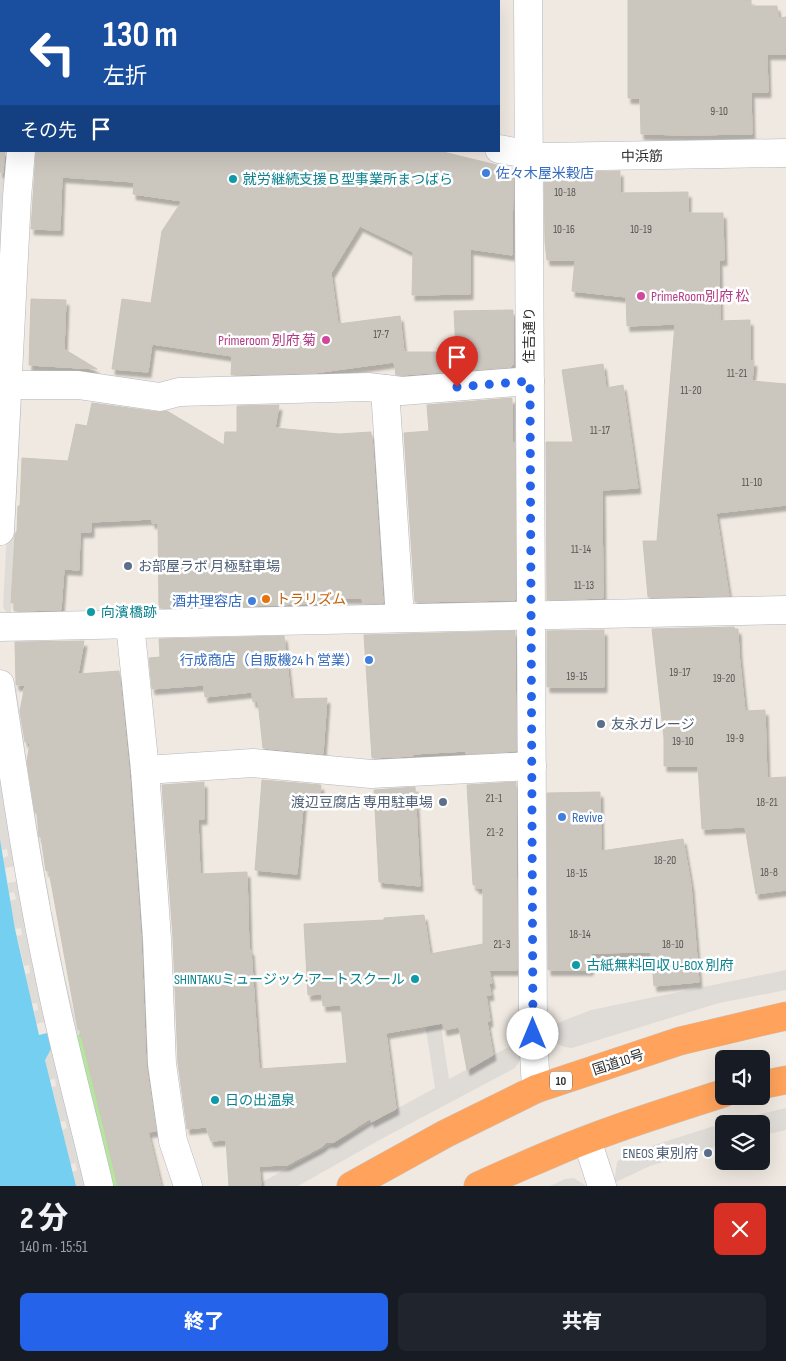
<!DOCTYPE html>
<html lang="ja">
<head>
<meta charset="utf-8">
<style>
  body { margin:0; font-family:"Sofia Sans Condensed","Noto Sans JP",sans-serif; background:#20242c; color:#f1f3f6; height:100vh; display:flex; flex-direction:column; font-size:19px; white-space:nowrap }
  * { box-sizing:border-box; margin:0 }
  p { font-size:16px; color:#9ea1a6 }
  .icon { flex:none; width:28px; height:28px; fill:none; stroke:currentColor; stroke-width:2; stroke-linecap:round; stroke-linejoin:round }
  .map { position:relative; height:1186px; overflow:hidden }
  .drawer { display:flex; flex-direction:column; background:#171b24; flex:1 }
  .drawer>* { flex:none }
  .hud { position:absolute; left:0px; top:0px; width:500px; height:152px; box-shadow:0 5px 20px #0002; background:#1a4fa0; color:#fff; overflow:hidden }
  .tools { position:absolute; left:715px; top:1050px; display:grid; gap:10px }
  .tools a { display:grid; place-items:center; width:55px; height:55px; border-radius:8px; background:#171b24; box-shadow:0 5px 20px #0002; font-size:25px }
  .pin { position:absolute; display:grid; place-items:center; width:42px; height:42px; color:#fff; margin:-51px -21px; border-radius:50% 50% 50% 0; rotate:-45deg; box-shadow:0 0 5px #0007 }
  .pin .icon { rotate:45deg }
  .me { position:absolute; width:55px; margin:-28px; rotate:0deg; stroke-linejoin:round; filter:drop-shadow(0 0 4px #0008) }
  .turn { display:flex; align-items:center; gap:18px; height:105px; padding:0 20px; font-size:22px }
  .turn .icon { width:65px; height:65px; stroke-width:2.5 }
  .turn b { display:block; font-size:35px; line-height:42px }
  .then { display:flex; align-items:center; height:48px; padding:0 20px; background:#0003; gap:10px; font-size:19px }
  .round { display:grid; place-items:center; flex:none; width:52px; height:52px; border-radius:8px; background:#20242c }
  .overview { display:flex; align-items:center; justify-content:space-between; height:85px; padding:0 20px }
  h1 { font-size:30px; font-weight:800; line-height:38px }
  .button { display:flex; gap:10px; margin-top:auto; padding:10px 20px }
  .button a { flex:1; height:58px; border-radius:8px; background:#2563eb; color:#fff; font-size:20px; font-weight:800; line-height:58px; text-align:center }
  .button a+a { background:#20242c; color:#f1f3f6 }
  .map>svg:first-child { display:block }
  .green { fill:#b6e59e }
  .plaza { fill:#dfdcd8 }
  .water { fill:#75cff0 }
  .building { fill:#cbc7bf; stroke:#cbc5ba; filter:url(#shadow) }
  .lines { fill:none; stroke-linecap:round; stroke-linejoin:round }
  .minor-casing { stroke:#b4b7c1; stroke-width:29 }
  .highway-casing { stroke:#c9c9c9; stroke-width:29 }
  .minor { stroke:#fff; stroke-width:28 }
  .highway { stroke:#ffa35c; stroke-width:28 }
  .route { stroke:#2563eb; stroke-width:9; stroke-dasharray:0 16.2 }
  .shop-dot { fill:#3f7fe0; stroke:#fff; stroke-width:2 }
  .culture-dot { fill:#0f9aa8; stroke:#fff; stroke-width:2 }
  .hotel-dot { fill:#d1479c; stroke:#fff; stroke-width:2 }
  .service-dot { fill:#5c6f8a; stroke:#fff; stroke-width:2 }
  .food-dot { fill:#e8710a; stroke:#fff; stroke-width:2 }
  .labels { text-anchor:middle; stroke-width:5; stroke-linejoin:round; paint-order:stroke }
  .number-label { font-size:11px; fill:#555452 }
  .shield { fill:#fff; stroke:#6d6d6d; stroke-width:1 }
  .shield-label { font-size:12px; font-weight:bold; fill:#2e2e2e }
  .street-label { font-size:14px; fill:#2e2e2e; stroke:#fff }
  .shop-label { font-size:14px; fill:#366cbe; stroke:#fff; text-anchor:start }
  .culture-label { font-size:14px; fill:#0d838f; stroke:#fff; text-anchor:start }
  .hotel-label { font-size:14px; fill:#b23c85; stroke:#fff; text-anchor:start }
  .service-label { font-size:14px; fill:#4e5e75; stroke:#fff; text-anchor:start }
  .food-label { font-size:14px; fill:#c56008; stroke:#fff; text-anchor:start }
</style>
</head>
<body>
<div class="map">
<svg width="786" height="1186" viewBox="0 0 786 1186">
  <defs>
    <filter id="shadow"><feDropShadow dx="3" dy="5.5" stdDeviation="1" flood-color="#0004"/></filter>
  </defs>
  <rect width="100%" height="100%" fill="#efe9e1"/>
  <path class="green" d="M81 1034 118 1186H107L71 1036Z"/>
  <g class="plaza">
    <path d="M1 82V151H13L0 354V91Z"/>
    <path d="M22 392 11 603V614L5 611 3 606 14 400Z"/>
    <path d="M16 686 31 791 50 901 51 905 43 906 11 687Z"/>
    <path d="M0 737 21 865 5 868 3 858 8 856 7 849 2 850 0 839Z"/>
    <path d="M23 880 92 1186H76L72 1172 77 1170 75 1163 70 1165 62 1130 67 1128 65 1121 60 1122 52 1087 56 1086 55 1079 49 1080 45 1059 51 1049 44 1022 36 1024 34 1011 38 1010 37 1003 31 1004 25 974 30 973 29 965 24 966 17 936 22 935 21 928 15 929 10 901 16 899 14 892 9 893 8 883Z"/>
    <path d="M52 912 65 977 79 1034 71 1036 44 914Z"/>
    <path d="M786 970V990L719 1003 572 1048 565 1047 557 1044 549 1033 547 1027 591 1010Z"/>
    <path d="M438 1007 449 1079 520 1041 522 1055 519 1062 515 1068 385 1137 298 1186H255L435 1088 423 1010Z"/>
    <path d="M786 1108V1130L761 1136V1124H724V1144L650 1166 614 1183 617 1162 626 1154 730 1121Z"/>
    <path d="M574 1178 586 1186H550L565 1179Z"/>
  </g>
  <path class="water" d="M0 839 15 929 39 1035 47 1033 51 1049 45 1060 76 1186H0Z"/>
  <g class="building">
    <path d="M628 0H751V6H777L778 18 786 17V54H767L768 92H751L752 134 686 135 641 134 640 98H628Z"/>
    <path d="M0 151H5L3 173 0 172Z"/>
    <path d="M36 151H439L513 169 512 255 470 249V294L412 295 413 252 360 226 331 273 338 324 400 316 404 352H456L454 311 513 310V365H511V367L402 375H396L394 362 314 373 231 375 232 356 152 344 148 372 112 369 122 299 151 303 162 231 182 201 133 194 134 182 62 177 60 230 31 229Z"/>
    <path d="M620 171V193L688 192V213H723L724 260H719L720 321 750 320V361H754L752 381 786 384V505L716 513 729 596 648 597 643 541H657L675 324 627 326 626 297 572 291 575 260H547L545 242 544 173Z"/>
    <path d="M31 299 66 300 64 349 97 369 29 365Z"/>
    <path d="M603 364 606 388 623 385 638 488 602 490 603 598 547 600 546 442H573L562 370Z"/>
    <path d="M512 398V443H515V600L415 602 404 433 429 431 427 405Z"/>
    <path d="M92 403 158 412 167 411 224 445 225 432H237V406L279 405 275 428 339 434 371 432V436L372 435 383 603 363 604 362 598H333V602L279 605 159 608 158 523H152V519L91 522V532H80L79 570 64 569 61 610 14 611V603H11L15 534 17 531 18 506H20L22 458 68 461 76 424 87 426Z"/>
    <path d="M734 627 735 629H738L739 654 745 711 765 710 767 778 786 777V890L756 894 745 827 702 829 698 766H664V738L652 629Z"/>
    <path d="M604 630V687H547V631Z"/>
    <path d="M515 631 516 751 466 754V751L413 754V756L372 758 364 635Z"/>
    <path d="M284 636 291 699 327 698 323 754 263 748 258 701 253 702 252 692 205 697 204 685 152 689 149 658 160 657 159 639Z"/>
    <path d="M84 641 78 674 119 671 129 771 141 940 146 1065 156 1131 148 1132 161 1186H118L80 1030H78L49 871H46L41 837H39L37 813H35L27 761 30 743 25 742 20 711 25 685H16V684L15 642Z"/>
    <path d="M262 780 321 785 320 798 304 797 297 874 255 870Z"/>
    <path d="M204 782V819H198L200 874 247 872 249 950H251L259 1069 347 1063 341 1005 323 1006 322 994 308 995 304 924 384 920V918L424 915 430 954 483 944V888H476V885H473L467 785 516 782 517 970H489L492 983 489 984 491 995H486L490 1021 487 1022 493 1055 467 1070 459 1027 444 1030 443 1023 386 1033 396 1109 371 1122V1118L334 1142H327L321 1147 287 1165 259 1166 261 1186H229L226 1140 211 1141 206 1127 187 1129 178 1063 173 938 162 785Z"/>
    <path d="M415 787 420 886 379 882 374 790Z"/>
    <path d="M600 792 601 851 683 839 691 886 699 982 654 986 651 952 591 953 590 970H548L547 793Z"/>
  </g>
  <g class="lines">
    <defs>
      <g id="minor">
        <path d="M528 0 533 1034 536 1089"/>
        <path d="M41 1V0"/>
        <path d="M0 67H1"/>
        <path d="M499 149 543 157 786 153"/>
        <path d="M7 385H78L160 397 179 392 368 387 402 391 530 381"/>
        <path d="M385 389 400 618"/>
        <path d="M0 531 17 197 21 151"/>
        <path d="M130 624 145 770 157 939 162 1064 173 1141 188 1186"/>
        <path d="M0 627 786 610"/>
        <path d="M0 684C15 783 29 882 50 979 64 1049 83 1117 99 1186"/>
        <path d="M145 770 253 763 371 774 532 766"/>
        <path d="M587 1140 602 1186"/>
      </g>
      <g id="highway">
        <path d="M761 1085 786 1080"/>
        <path d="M351 1186 445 1134 536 1089 680 1041 786 1016"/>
        <path d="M478 1186C502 1175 527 1164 551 1154 607 1130 666 1112 724 1093"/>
      </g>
    </defs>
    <use href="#minor" class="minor-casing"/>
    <use href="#highway" class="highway-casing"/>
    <use href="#minor" class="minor"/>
    <use href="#highway" class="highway"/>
  </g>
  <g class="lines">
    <path class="route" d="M457 387 530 381 533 1034"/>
  </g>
  <g class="shop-dot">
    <circle cx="486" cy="173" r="5"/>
    <circle cx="252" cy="601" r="5"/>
    <circle cx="369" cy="660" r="5"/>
    <circle cx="562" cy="817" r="5"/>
  </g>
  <g class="culture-dot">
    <circle cx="233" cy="179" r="5"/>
    <circle cx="91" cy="612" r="5"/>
    <circle cx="576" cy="965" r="5"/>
    <circle cx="415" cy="979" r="5"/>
    <circle cx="215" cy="1100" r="5"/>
  </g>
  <g class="hotel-dot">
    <circle cx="641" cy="296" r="5"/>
    <circle cx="326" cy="340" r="5"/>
  </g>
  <g class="service-dot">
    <circle cx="128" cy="566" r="5"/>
    <circle cx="601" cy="724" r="5"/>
    <circle cx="443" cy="802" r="5"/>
    <circle cx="708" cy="1153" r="5"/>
  </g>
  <circle class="food-dot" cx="266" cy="599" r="5"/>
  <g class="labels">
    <g class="number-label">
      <text x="719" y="115">9-10</text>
      <text x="565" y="196">10-18</text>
      <text x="564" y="233">10-16</text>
      <text x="641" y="233">10-19</text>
      <text x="381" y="338">17-7</text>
      <text x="737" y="377">11-21</text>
      <text x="691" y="394">11-20</text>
      <text x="600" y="434">11-17</text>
      <text x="752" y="486">11-10</text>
      <text x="581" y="553">11-14</text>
      <text x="584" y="589">11-13</text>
      <text x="680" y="676">19-17</text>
      <text x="577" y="680">19-15</text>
      <text x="724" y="682">19-20</text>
      <text x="735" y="742">19-9</text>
      <text x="683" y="745">19-10</text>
      <text x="494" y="802">21-1</text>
      <text x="767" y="806">18-21</text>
      <text x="495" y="836">21-2</text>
      <text x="665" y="864">18-20</text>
      <text x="769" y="876">18-8</text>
      <text x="577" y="877">18-15</text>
      <text x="580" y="938">18-14</text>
      <text x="502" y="948">21-3</text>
      <text x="673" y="948">18-10</text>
    </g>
    <rect class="shield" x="550" y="1071.5" width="22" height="19" rx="4"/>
    <g class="shield-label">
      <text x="561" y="1085">10</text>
    </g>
    <g class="street-label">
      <text transform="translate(642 156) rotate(-1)" y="5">中浜筋</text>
      <text transform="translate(529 335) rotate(-90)" y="5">住吉通り</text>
      <text transform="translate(618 1062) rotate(-18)" y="5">国道10号</text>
    </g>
    <g class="shop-label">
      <text x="496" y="178">佐々木屋米穀店</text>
      <text x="242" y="606" text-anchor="end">酒井理容店</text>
      <text x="359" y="665" text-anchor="end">行成商店（自販機24ｈ営業）</text>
      <text x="572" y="822">Revive</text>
    </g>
    <g class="culture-label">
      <text x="243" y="184">就労継続支援Ｂ型事業所まつばら</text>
      <text x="101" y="617">向濱橋跡</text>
      <text x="586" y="970">古紙無料回収 U-BOX 別府</text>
      <text x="405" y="984" text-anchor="end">SHINTAKUミュージック·アートスクール</text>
      <text x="225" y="1105">日の出温泉</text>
    </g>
    <g class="hotel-label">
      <text x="651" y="301">PrimeRoom別府 松</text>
      <text x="316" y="345" text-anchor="end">Primeroom 別府 菊</text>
    </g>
    <g class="service-label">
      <text x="138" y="571">お部屋ラボ 月極駐車場</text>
      <text x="611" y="729">友永ガレージ</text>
      <text x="433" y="807" text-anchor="end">渡辺豆腐店 専用駐車場</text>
      <text x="698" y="1158" text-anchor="end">ENEOS 東別府</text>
    </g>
    <g class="food-label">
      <text x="276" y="604">トラリズム</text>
    </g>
  </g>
</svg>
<div class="tools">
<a><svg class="icon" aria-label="sound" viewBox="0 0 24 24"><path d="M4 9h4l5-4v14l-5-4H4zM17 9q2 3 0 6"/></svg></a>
<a><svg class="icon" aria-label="layers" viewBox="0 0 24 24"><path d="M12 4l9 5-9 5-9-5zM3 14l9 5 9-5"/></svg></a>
</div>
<div class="pin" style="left:457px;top:387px;background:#d93025"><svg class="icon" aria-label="arrive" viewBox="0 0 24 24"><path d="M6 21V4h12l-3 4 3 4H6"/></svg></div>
<svg class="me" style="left:533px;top:1034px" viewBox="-20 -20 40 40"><circle r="19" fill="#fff"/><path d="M0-13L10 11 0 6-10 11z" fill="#2563eb"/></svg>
<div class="hud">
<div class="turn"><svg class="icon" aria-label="left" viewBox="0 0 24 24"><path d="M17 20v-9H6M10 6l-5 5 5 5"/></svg><div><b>130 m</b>左折</div></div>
<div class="then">その先<svg class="icon" aria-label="arrive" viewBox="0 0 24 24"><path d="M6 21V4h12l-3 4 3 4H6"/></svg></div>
</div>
</div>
<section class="drawer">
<div class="overview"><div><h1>2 分</h1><p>140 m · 15:51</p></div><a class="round" style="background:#d93025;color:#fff"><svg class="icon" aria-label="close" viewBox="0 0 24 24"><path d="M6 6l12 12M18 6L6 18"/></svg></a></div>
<div class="button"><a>終了</a><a>共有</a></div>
</section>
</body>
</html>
